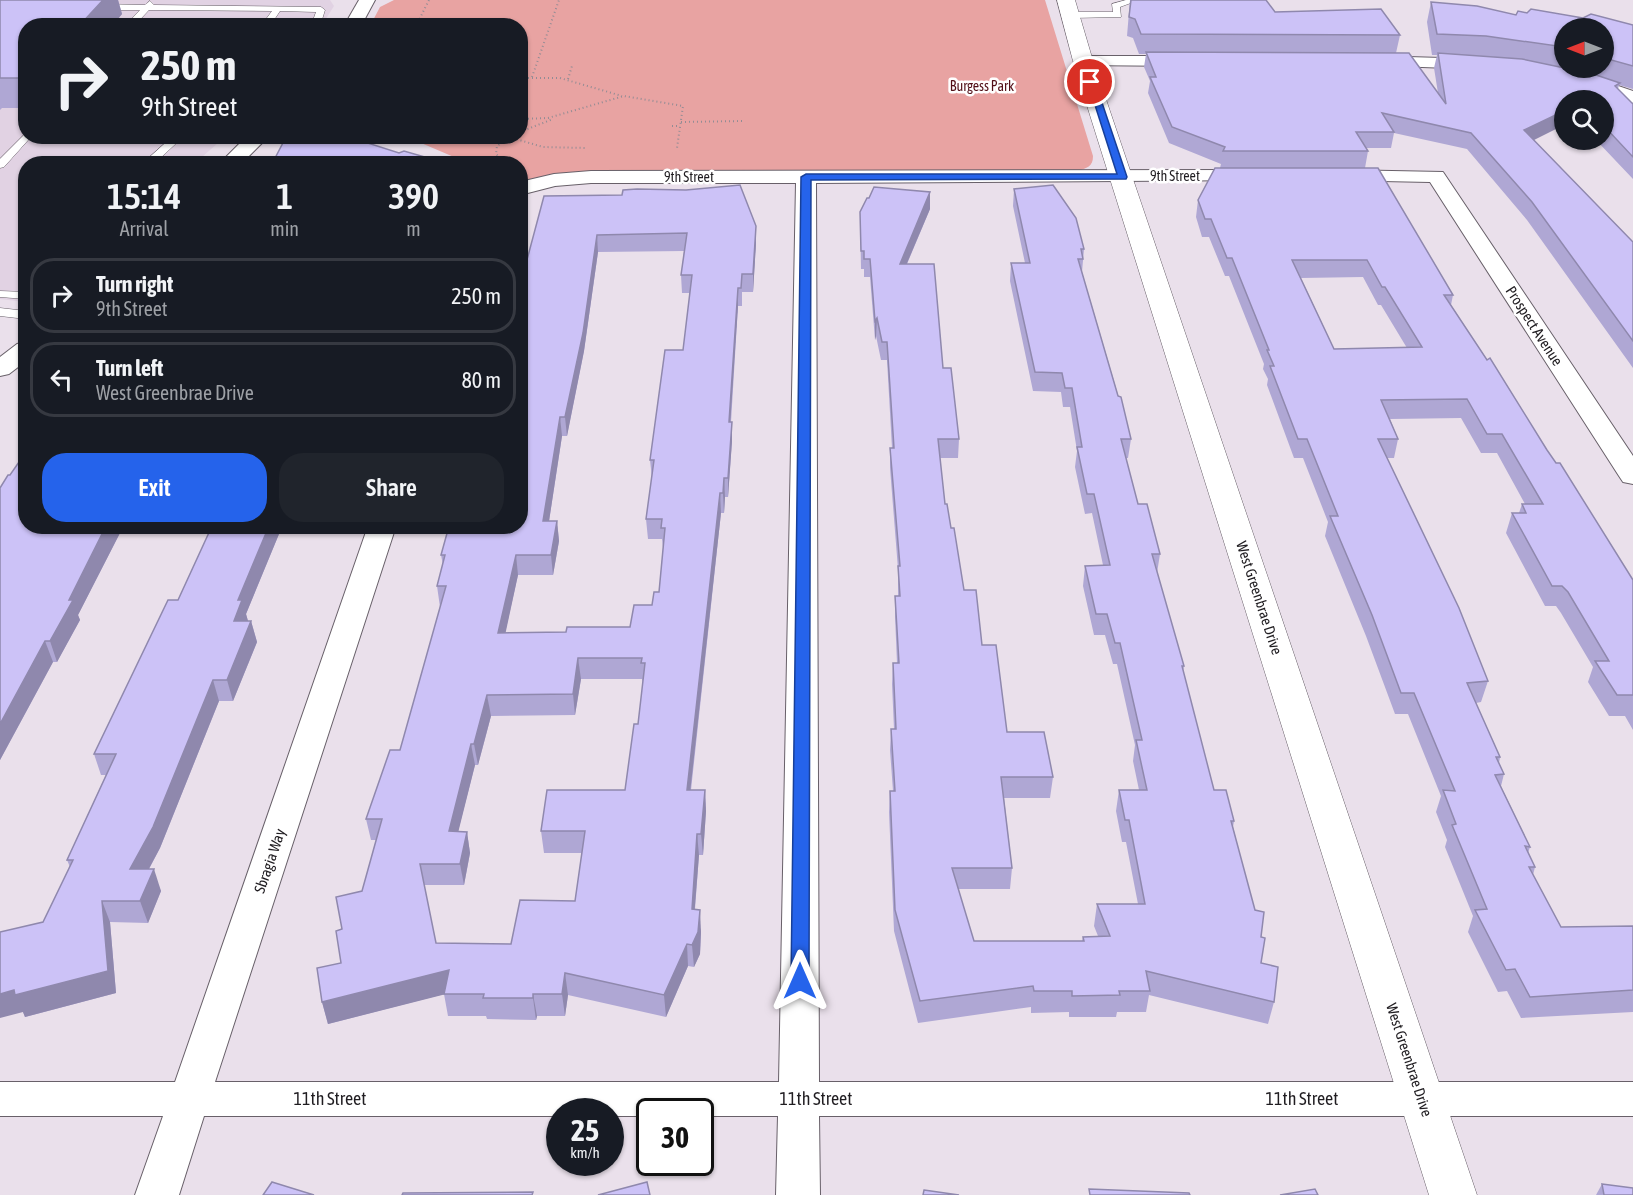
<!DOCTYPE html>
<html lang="en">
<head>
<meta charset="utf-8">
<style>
  body { margin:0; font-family:"Asap Condensed",sans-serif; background:#20242c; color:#f1f3f6; height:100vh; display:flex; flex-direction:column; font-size:22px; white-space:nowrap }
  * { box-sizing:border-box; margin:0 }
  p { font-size:20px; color:#9ea1a6 }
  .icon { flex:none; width:33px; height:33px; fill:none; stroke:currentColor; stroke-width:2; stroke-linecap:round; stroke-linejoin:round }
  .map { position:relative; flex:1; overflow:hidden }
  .details { position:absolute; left:18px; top:156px; width:510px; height:378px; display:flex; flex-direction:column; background:#171b24; border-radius:24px; box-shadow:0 2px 4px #0004 }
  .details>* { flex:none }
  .top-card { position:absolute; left:18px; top:18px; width:510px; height:126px; border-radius:24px; box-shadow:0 2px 4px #0004; background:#171b24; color:#f1f3f6; overflow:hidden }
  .needle { width:39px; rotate:270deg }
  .buttons { position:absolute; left:1554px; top:18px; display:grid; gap:12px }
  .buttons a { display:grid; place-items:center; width:60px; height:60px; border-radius:50%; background:#171b24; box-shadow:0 2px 4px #0004; font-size:30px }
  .speed { position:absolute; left:546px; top:1098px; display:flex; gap:12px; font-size:30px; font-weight:700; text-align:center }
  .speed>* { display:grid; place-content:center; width:78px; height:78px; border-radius:50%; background:#171b24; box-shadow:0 2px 4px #0004; line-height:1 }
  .speed small { font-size:15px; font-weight:400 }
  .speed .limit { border:3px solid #111; border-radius:9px; background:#fff; color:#111 }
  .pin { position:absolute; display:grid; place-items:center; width:51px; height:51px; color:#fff; margin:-26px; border:3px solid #fff; border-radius:50%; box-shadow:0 2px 6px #0007 }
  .me { position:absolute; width:66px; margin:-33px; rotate:0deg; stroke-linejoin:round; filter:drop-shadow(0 0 4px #0008) }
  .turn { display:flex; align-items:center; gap:21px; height:126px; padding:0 24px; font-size:27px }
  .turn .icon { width:78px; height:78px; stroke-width:2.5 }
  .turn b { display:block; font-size:42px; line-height:51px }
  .eta { display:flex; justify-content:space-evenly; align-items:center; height:102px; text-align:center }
  .eta b { font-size:36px; font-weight:600; line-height:42px }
  .action { display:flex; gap:12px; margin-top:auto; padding:12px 24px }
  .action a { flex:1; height:69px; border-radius:24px; background:#2563eb; color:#fff; font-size:24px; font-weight:600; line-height:69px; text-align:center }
  .action a+a { background:#20242c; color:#f1f3f6 }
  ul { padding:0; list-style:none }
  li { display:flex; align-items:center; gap:18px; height:75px; margin:0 12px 9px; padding:0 12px; border:3px solid #363941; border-radius:24px }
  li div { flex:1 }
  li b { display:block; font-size:22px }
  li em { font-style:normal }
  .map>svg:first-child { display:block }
  .built { fill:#e1d2e3 }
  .green { fill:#e8a3a2 }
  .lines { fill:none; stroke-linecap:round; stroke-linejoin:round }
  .lane-casing { stroke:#686069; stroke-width:1 }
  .street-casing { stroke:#686069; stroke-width:2 }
  .secondary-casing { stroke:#686069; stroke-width:1 }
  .path { stroke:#938c94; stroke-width:2; stroke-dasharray:1 3; stroke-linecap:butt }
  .lane { fill:#fff; fill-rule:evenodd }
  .street { fill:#fff; fill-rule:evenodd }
  .secondary { fill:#fff; fill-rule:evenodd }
  .wall { fill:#afa7d4; fill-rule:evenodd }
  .shaded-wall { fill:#8f88ad }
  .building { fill:#ccc2f7; stroke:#8f88ad; stroke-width:1.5; fill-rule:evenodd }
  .route { fill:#2563eb; stroke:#184099; stroke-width:1.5 }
  .labels { text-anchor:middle; stroke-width:5; stroke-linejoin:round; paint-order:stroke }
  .far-park-label { font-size:14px; fill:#520f17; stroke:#fff }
  .far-street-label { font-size:14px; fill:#201d21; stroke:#fff }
  .street-label { font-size:15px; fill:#201d21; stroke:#fff }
  .near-street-label { font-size:18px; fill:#201d21; stroke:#fff }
</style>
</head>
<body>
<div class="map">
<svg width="1633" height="1195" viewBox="0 0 1633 1195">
  <rect width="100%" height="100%" fill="#eae0eb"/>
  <path class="built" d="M0 0H330L334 6 322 25 26 26V136L225 137 195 163 26 164 25 302 0 299Z"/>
  <path class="green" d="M394 0H1045L1093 156C1093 167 1087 168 1077 171H594L548 175 521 181 520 164 468 163 407 137 520 136V26H370L380 7Z"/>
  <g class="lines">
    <defs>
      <g id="lane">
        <path d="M1126 0H1139L1120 7 1121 17 1070 18 1066 15 1070 12H1113L1112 4Z"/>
        <path d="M150 1 154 5 321 7 325 10 320 26H311L316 12 280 11 270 26H261L272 11 149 10 134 26H125L140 10H99L95 7 99 4 145 5Z"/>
        <path d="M26 133V136H31L30 138 4 167 0 168V159Z"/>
        <path d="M173 136H184L154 164H142Z"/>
        <path d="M0 291 26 292V299L0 297Z"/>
        <path d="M0 308 26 311V319L0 316Z"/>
      </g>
      <g id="street">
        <path d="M359 0H375L361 26H344Z"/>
        <path d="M1083 56H1185L1191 57 1194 61 1191 65 1185 66 1077 65 1074 61 1077 57Z"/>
        <path d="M1374 56 1476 59 1482 60 1485 64 1482 68 1476 69 1368 65 1365 61 1368 57Z"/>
        <path d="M1586 75 1633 91V103L1579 85 1577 81 1579 77Z"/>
        <path d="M247 136H269L241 164H219Z"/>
        <path d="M1251 170 1258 172 1261 176 1258 180 816 183 819 1082H1633V1116H819L820 1195H776L778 1116H700V1112H650V1116H610V1112H560V1116H204L179 1195H135L163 1116H0V1082H175L368 526H396L215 1082H779L796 183H591L555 186 520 195V182L554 174 591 171Z"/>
        <path d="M1341 170 1443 172 1633 456V484L1623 482 1619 476 1430 182 1334 180 1331 176 1334 172Z"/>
        <path d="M26 342V361L9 374 0 376V357L17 344Z"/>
      </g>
      <path id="secondary" d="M1057 0H1075L1093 61 1477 1195H1429L1073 61Z"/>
    </defs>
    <use href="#lane" class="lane-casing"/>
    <use href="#street" class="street-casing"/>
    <use href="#secondary" class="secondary-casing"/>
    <g class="path">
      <path d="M416 26 429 0"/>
      <path d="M532 77 559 0"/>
      <path d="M520 78H560L622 96"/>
      <path d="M568 79 572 66"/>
      <path d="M520 119 548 118 624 96 683 106 677 148"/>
      <path d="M681 122 745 121"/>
      <path d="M672 126H680"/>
      <path d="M520 132 553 119"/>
      <path d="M509 137 543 147 587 148"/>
      <path d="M506 164 496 154 497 146 510 137"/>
    </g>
    <use href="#lane" class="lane"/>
    <use href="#street" class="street"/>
    <use href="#secondary" class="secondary"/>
  </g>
  <g class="wall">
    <path d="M0 0H118L122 14 112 26H26V108H2L0 110Z"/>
    <path d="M1130 0 1275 12 1400 35 1396 53 1438 93 1434 68 1437 55H1432L1427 22 1431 2 1516 15 1527 13 1583 18 1633 25V89L1619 85 1618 89 1633 104V179L1596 140H1604V100H1564L1534 140 1633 242V368L1527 220 1467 149 1394 133 1391 148H1366L1368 151 1365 168 1453 295 1451 305 1633 580V730L1625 716H1609L1588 682 1593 667 1561 613 1556 606H1545L1506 533 1512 513H1519L1522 504H1525L1497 453H1481L1461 418 1390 419 1398 439 1394 458H1387L1488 681 1481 702 1476 703 1500 757 1499 763 1504 774 1501 786 1530 847 1528 853 1535 867 1533 875 1561 927 1633 926V1012L1521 1018 1507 991 1498 992 1468 932 1473 916 1445 847 1447 840 1436 812 1441 796 1408 714H1395L1366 636 1325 536 1328 522 1303 458H1294L1267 385 1268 379 1263 369 1264 364 1229 276H1225L1209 237H1202L1196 217 1198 200 1220 168 1221 164 1169 143 1148 93 1150 81 1144 67 1146 54H1139L1133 38 1127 36ZM1564 28H1604V68H1564ZM1363 277 1378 305H1381L1407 348 1334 349 1301 278Z"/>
    <path d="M1014 189 1084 249 1082 272 1131 439 1128 458H1126L1138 504 1160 554 1157 573 1184 666 1183 671 1214 790 1234 821 1233 827 1261 937V963L1274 1002 1268 1024 1149 995 1146 1012H1117L1116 1017H1069V1012L1031 1013V1007L918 1023 894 931 889 812 890 791H893L890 750 891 729H894L892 684 893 663H897L895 616V596H898V569L890 468V448H892L887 360H881L876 336 875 340 870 277H864V269H861L860 212 930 209 907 264 943 368 959 439 958 458H940L945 504 951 528 964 590 982 645 1007 732 1053 777 1050 798H1004L1012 868 1010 889H958L974 941H1082L1083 937 1098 936 1094 926 1097 904H1138L1126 842H1122L1116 811 1119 790H1139L1133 761 1135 745 1117 664H1113L1105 635H1094L1083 586 1085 566 1103 565 1092 513 1085 514 1075 467 1077 451 1070 407H1063L1061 392 1033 391 1010 281 1011 263H1025L1013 206Z"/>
    <path d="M544 196 756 226V243L753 292H742V306H738L731 422H732V441L728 497H725L724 513H721L691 790H705L706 811 703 855H699L695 909 701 932 700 954 694 967 688 966 666 1017 568 995 565 1016H537L536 1020 487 1019 486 1016H448L444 994 328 1024 322 1002 341 963 342 929 362 891 376 840H371L366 819 400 750 440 607 437 586 443 565 441 555 520 526ZM684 251 681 275 682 293H690L683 350 650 460 652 478 646 519 648 539H662L663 548 659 592 652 605 630 627 566 632 505 633 518 575H553L559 541 557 521H549L562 436H567L584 351 598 252ZM581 679H642L643 684 638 724 625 790 541 831 544 853H582L575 901 511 944 436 943 424 885H464L470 853 467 832 458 831 475 765H478L491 716 575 715Z"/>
    <path d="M10 475 26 526H130L127 531H121L78 615 80 620 57 662H53L0 760V488Z"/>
    <path d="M212 526H296L293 533 279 534 246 614 248 621H251L257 642 233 701H219L160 848 149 869 161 891 148 923 110 922 116 993 25 1017 23 1012 43 922 70 867 67 860 106 775H101L94 754 178 600Z"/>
    <path d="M1602 1184 1633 1195H1596Z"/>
  </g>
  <g class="shaded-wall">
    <path d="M103 0H118L122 14 112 26H79Z"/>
    <path d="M1564 111V125L1520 147 1524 130Z"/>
    <path d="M930 192V209L899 282 900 264Z"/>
    <path d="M756 226V243L753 292V274Z"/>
    <path d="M597 235 598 252 584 351 567 436 565 417Z"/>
    <path d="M738 288V306L729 441V422Z"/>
    <path d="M877 318 876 336 875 340V321Z"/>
    <path d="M560 417 562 436 546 541 543 521Z"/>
    <path d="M732 422V441L728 497V478Z"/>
    <path d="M724 478 725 497 724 513 723 493Z"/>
    <path d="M720 493 721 513 688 811 687 790Z"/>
    <path d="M557 521 559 541 553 575 551 555Z"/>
    <path d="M106 526H119L121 531 78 615 80 620 57 662 50 641 69 600Z"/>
    <path d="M269 526H278L279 534 246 614 248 621H234L238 600Z"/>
    <path d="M291 526H296L293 533Z"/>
    <path d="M516 555 518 575 501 654 498 633Z"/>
    <path d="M251 621 257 642 233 701 227 680Z"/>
    <path d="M45 641 53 662 0 760V724Z"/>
    <path d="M578 658 581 679 575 715 573 694Z"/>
    <path d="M213 680 219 701 160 848 137 891 130 869Z"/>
    <path d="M487 695 491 716 478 765 474 744Z"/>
    <path d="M471 744 475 765 453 853 449 831Z"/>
    <path d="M705 790 706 811 703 855 701 834Z"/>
    <path d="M467 832 470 853 464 885 460 864Z"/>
    <path d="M697 834 699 855 693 930 692 909Z"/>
    <path d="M154 869 161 891 148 923 140 901Z"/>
    <path d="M102 901 110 922 116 993 25 1017 23 1012 0 1018V994L14 990Z"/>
    <path d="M700 910 701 932 700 954 694 967 692 945Z"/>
    <path d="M687 944 688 966 666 1017 664 995Z"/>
    <path d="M449 970 454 992 328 1024 322 1002Z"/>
    <path d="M565 973 568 995 565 1016 562 994Z"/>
    <path d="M533 994 537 1016 536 1020 533 998Z"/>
  </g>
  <g class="building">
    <path d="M0 0H103L79 26H26V78H0Z"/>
    <path d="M1131 0H1266L1275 12 1381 9 1400 35 1141 34 1135 19 1129 17Z"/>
    <path d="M1431 2 1477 6 1516 15 1518 11 1527 13 1531 9 1583 18 1591 14 1633 25V66L1604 58V28H1564V47L1486 36 1437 34Z"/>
    <path d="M1146 52 1409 53 1446 104 1438 53 1522 59 1593 74 1620 83 1615 86 1633 104V157L1604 126V100H1564V111L1524 130 1633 242V341L1532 202 1471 133 1382 113 1394 132H1356L1368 151H1223L1225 147 1172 127 1150 77H1156Z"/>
    <path d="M286 137H349L399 153 404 151 449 164H272Z"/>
    <path d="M1215 168H1378L1453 295H1444L1487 360 1490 358 1547 450 1556 463H1560L1633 580V695H1617L1595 661H1609L1568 592 1562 586H1552L1512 513H1526L1522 504H1543L1502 434H1487L1467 399 1381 400 1398 439H1378L1459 608 1488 681 1467 683 1500 757H1496L1504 774 1495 775 1530 847 1525 846 1535 867H1529L1561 927 1633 926V990L1530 997 1515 969 1506 970 1475 910 1487 909 1452 825 1456 824 1443 790 1455 791 1414 693H1401L1372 615 1330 516H1338L1307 439H1298L1270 366H1274L1267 350H1269L1232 258H1227L1211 219H1205L1198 200ZM1292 260H1367L1382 287H1385L1422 347 1334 349Z"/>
    <path d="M740 185 756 226 753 274H742L741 288H738L729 422H732L728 478H724L723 493H720L687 790H705L701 834H697L692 909 700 910 698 932 692 945 687 944 664 995 565 973 562 994H533V998H483L484 994H444L449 970 322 1002 317 968 341 963 336 931 342 929 336 897 362 891 382 819H366L390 750H400L446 586H437L445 555H441L449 526H520V286L544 196 622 195 623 190 637 189 686 190ZM687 233 681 275H692L683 350H665L650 460H654L646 519H662L661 528H665L659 592H654L652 605H634L630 627H567L566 632 498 633 516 555H551L557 521H543L560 417H565L583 333 597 235ZM578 658H642L641 663H645L638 724H634L625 790H547L541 831H585L575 901 520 900 511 944 436 943 420 864H460L467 832 449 831 471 744H474L487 695 573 694Z"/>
    <path d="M1053 185 1076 218 1084 249H1081L1083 259H1078L1118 396 1121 397 1131 439H1121L1138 504H1147L1160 554H1152L1184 666H1182L1214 790H1226L1234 821H1231L1255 910 1264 912 1261 937 1265 938 1261 963 1278 967 1274 1002 1146 971 1150 991H1119L1120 995 1072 996V991H1034L1033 986 920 1001 895 910 890 791H895L891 729H896L893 663H899L895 596H900L898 566H900L890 448H894L887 342H882L877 318 875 321 870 259H864V251H861L860 212 867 198H869L874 187 930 192 900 264H934L943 368H951L959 439H938L945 504H947L951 528H954L964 590H976L982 645H996L1007 732H1044L1053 777H1001L1012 868H952L974 941H1084L1083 937 1110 936 1097 904H1145L1129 820H1125L1119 790H1147L1136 740H1142L1120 643H1115L1107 614H1096L1085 566 1110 565 1094 494H1087L1077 447H1082L1072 388H1065L1062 373 1035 372 1011 263H1030L1014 189Z"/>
    <path d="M26 452V526H106L69 600H73L50 641H45L0 724V488L8 475H10Z"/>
    <path d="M212 526H269L238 600H242L234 621H251L227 680H213L153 827 130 869H154L140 901H102L108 971 15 995 14 990 0 994V932L43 922 73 860H67L116 754H94L168 600H178Z"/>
    <path d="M272 1182 314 1195H263Z"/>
    <path d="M647 1182 650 1195H598Z"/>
    <path d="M1602 1184 1633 1188V1195H1604Z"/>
    <path d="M1089 1189 1189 1193 1190 1195H1090Z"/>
    <path d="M1315 1189 1318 1195H1280Z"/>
    <path d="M924 1190 959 1195H923Z"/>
    <path d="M533 1192 532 1195H402L403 1193Z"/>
  </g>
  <path class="route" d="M1087 80 1095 82 1127 177 1126 179 811 180 809 981 806 986 800 988 794 986 791 981 801 177 806 174H1117Z"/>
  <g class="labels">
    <g class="far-park-label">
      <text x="982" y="91">Burgess Park</text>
    </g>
    <g class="far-street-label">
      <text x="1175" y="181">9th Street</text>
      <text x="689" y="182">9th Street</text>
    </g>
    <g class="street-label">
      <text transform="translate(1534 326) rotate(57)" y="5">Prospect Avenue</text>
      <text transform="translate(1259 598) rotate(72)" y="5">West Greenbrae Drive</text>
      <text transform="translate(270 861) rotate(-71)" y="5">Sbragia Way</text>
      <text transform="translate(1409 1060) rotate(72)" y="5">West Greenbrae Drive</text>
    </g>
    <g class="near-street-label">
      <text x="330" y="1105">11th Street</text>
      <text x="816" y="1105">11th Street</text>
      <text x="1302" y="1105">11th Street</text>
    </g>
  </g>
</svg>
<div class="buttons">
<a><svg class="needle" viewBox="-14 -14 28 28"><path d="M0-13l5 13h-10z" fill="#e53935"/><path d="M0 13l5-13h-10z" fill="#9ea1a6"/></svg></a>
<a><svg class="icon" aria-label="search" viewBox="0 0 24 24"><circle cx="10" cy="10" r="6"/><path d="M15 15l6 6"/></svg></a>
</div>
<div class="speed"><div>25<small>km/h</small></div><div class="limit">30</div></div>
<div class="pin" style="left:1090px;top:82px;background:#d93025"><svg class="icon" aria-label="arrive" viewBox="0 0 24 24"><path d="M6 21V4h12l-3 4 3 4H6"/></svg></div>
<svg class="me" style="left:800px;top:981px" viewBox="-20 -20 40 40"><path d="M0-17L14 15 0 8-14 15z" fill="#2563eb" stroke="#fff" stroke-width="4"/></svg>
<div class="top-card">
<div class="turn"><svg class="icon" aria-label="right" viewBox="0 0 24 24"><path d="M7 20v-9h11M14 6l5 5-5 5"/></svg><div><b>250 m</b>9th Street</div></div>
</div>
<section class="details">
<div class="eta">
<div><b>15:14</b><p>Arrival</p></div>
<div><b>1</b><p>min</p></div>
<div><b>390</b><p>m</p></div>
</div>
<ul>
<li><svg class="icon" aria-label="right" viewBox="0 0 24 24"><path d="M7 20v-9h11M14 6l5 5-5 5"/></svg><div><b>Turn right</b><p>9th Street</p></div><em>250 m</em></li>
<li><svg class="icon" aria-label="left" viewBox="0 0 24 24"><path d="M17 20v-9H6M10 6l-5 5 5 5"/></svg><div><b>Turn left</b><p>West Greenbrae Drive</p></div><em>80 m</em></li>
</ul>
<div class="action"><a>Exit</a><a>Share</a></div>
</section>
</div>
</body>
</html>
